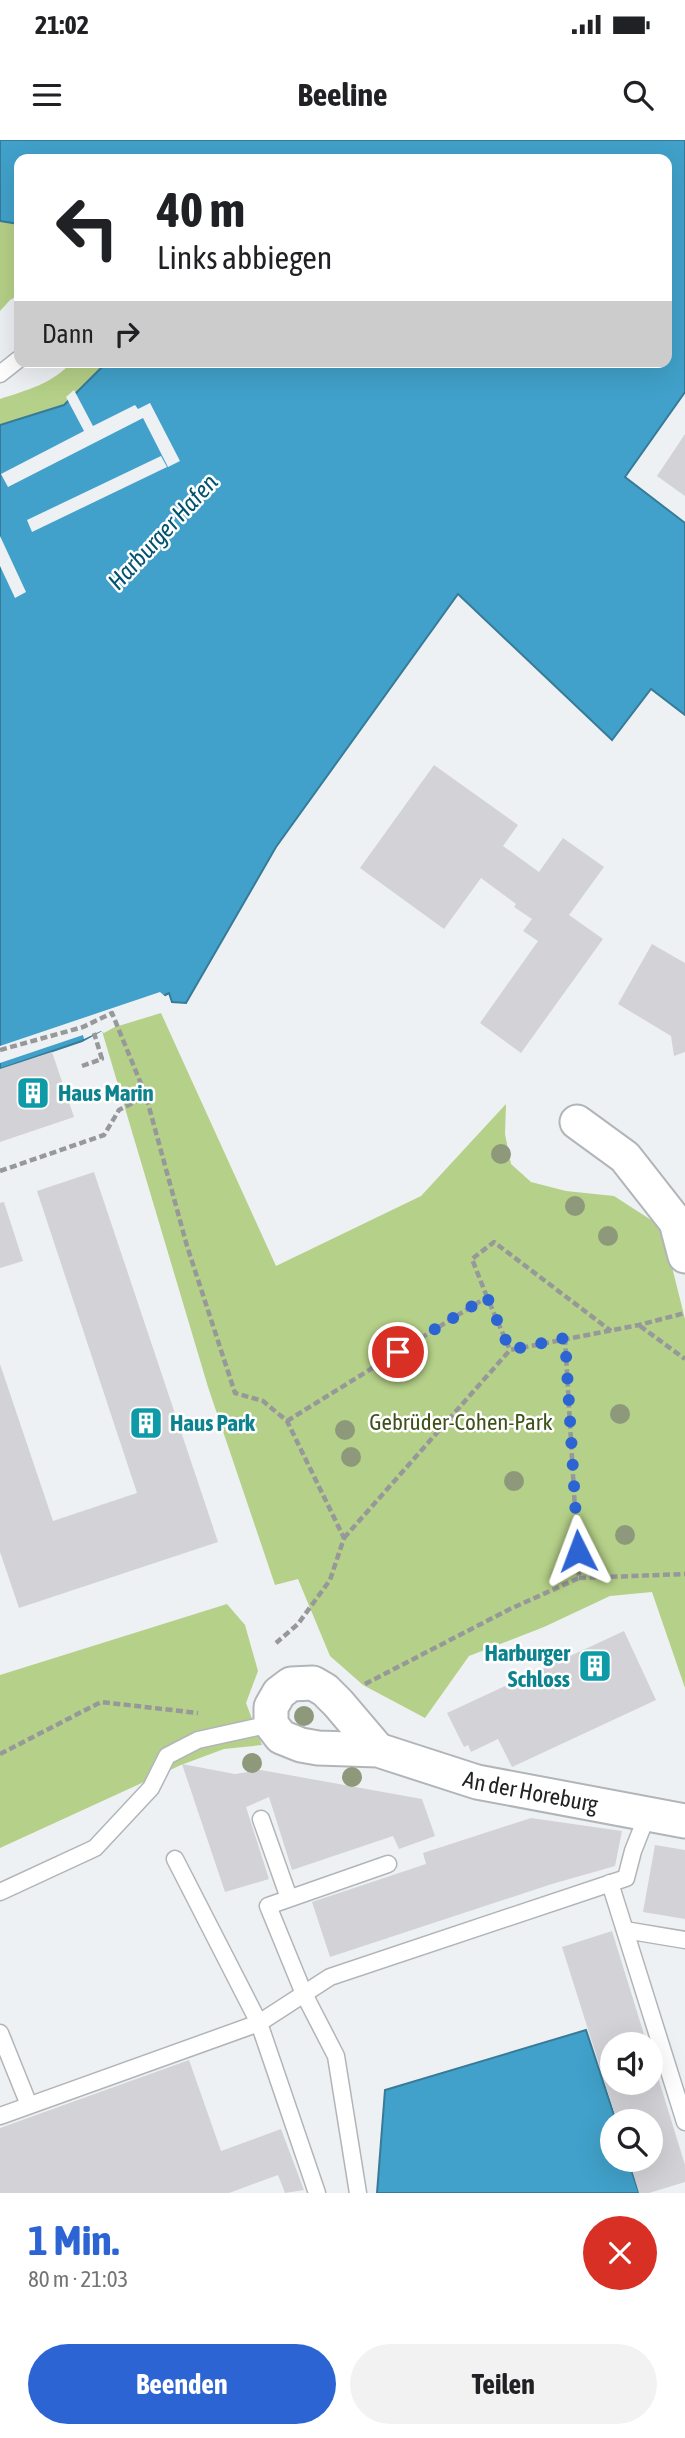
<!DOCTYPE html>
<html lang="de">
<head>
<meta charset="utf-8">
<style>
  body { margin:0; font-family:"Asap Condensed",sans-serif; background:#f2f2f2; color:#202124; height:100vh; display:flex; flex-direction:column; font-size:26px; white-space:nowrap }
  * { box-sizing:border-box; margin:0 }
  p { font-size:23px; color:#757577 }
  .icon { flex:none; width:38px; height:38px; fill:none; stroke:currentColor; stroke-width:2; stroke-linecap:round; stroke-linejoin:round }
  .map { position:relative; height:2053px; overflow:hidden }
  .side { display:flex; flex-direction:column; background:#fff; flex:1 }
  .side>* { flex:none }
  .hud { position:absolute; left:14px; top:14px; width:658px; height:214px; border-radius:14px; box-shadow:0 7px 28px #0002; background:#fff; color:#202124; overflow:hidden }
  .buttons { position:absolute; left:600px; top:1892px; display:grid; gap:14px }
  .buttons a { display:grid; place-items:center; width:63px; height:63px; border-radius:50%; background:#fff; box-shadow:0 7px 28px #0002; font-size:35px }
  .pin { position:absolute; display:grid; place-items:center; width:60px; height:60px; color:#fff; margin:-30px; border:4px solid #fff; border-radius:50%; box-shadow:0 2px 7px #0007 }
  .me { position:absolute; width:77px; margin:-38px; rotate:357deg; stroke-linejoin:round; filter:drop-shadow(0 0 5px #0008) }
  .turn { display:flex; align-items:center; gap:24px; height:147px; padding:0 28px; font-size:32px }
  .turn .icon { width:91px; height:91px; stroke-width:2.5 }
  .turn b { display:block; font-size:49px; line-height:60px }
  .then { display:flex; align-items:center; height:66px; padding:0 28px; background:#0003; gap:14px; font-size:26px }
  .round { display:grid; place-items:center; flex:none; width:74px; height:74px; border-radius:37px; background:#f2f2f2 }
  .headline { display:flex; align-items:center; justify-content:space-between; height:119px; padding:0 28px }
  h1 { font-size:42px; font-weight:700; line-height:52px; color:#2c65d3 }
  .primary-button { display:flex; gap:14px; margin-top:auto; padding:14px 28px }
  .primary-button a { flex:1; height:80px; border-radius:42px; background:#2c65d3; color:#fff; font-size:28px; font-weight:700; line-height:80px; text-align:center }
  .primary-button a+a { background:#f2f2f2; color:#202124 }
  .status { display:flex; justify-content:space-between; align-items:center; height:49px; padding:0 35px; background:#fff; direction:ltr }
  .status svg { height:19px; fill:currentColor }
  header { display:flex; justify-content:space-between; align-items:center; height:91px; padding:0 28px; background:#fff; font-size:32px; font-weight:700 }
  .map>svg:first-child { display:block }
  .green { fill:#b5d088 }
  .water { fill:#41a1ca; stroke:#377b98; stroke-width:2 }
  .pier { fill:#eef1f4 }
  .building { fill:#d3d2d6 }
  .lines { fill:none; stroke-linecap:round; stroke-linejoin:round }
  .lane-casing { stroke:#b2b5b8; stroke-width:19 }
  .street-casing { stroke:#b2b5b8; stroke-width:37 }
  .path { stroke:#96989a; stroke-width:4.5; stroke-dasharray:7 3.5; stroke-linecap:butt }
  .lane { stroke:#fff; stroke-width:16 }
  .street { stroke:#fff; stroke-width:33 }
  .tree { fill:#8e997c }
  .route { stroke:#2c65d3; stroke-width:12; stroke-dasharray:0 21.6 }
  .labels { text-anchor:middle; stroke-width:5; stroke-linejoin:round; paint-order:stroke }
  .culture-label { font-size:23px; font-weight:bold; fill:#0d838f; stroke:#fff; text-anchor:start }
  .park-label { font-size:23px; fill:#3f511a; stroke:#fff }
  .street-label { font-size:23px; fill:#212223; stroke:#fff }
  .water-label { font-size:24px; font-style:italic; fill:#00536f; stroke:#fff }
</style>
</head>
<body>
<div class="status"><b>21:02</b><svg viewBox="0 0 49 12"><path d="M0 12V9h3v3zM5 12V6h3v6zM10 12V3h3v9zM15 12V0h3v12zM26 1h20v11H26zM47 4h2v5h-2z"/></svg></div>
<header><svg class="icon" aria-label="menu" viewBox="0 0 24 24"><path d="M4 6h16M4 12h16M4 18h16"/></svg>Beeline<svg class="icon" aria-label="search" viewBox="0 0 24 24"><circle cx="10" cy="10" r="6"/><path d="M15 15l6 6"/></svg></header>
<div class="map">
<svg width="685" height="2053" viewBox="0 0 685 2053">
  <rect width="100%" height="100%" fill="#eef1f4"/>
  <g class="green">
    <path d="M0 81 19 84V155L10 160 0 171Z"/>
    <path d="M72 222H107L64 265 0 285V259C27 250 52 244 72 222Z"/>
    <path d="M161 873 276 1126 421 1056 506 964 505 994 511 1024 531 1042 566 1051 614 1056 662 1087 685 1179V1548L652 1452 610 1456 544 1487 469 1516 425 1578 363 1545 330 1516 298 1439 275 1445 208 1247 102 891Z"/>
    <path d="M227 1464 245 1485 258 1531 246 1563 262 1605 224 1609 181 1625 0 1708V1535Z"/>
  </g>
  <g class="water">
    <path d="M0 0H685V252L625 337 685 383V575L651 549 612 600 458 454 276 707 186 863 172 862 169 853 82 901 0 929V285L64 265 107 222H667V19H19V84L0 81Z"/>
    <path d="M586 1890 616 1981H612V2020H628L639 2053H377L385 1950Z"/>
  </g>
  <g class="pier">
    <path d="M74 250 93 286 135 265 138 269 150 263 180 321 168 327 143 278 8 347 1 334 84 291 66 257Z"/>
    <path d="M161 316 167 327 32 392 27 380Z"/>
    <path d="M0 396 26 452 15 458 0 426Z"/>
    <path d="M160 852 167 858 104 893 101 891 84 899 83 895 0 923V906Z"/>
  </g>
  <g class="building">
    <path d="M685 294V356L657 336Z"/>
    <path d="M434 625 518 685 503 706 539 732 563 698 604 727 569 775 603 799 521 913 480 883 538 801 523 791 532 779 514 767 516 764 481 738 444 789 360 728Z"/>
    <path d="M652 804 685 823V912L674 916 671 896 618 864Z"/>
    <path d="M52 912 74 977 0 1002V929Z"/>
    <path d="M94 1032 218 1402 19 1468 0 1412V1224L53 1381 137 1353 37 1051Z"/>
    <path d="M4 1062 23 1121 0 1128V1063Z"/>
    <path d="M624 1491 656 1560 512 1627 498 1599 471 1612 468 1605 464 1607 447 1573Z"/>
    <path d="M182 1624 235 1634 261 1630 422 1659 435 1696 399 1709 393 1696 292 1730 269 1657 246 1667 269 1739 225 1752Z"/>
    <path d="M531 1678 622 1691 615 1726 552 1744 330 1817 312 1762 426 1724 423 1713Z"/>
    <path d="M655 1705 685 1710V1779L643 1772Z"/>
    <path d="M612 1791 647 1904H612V1942H651L652 1918 685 2025V2042L649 2053H639L629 2020H651V1981H617L562 1807Z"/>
    <path d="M189 1920 221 2011 281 1989 304 2050 285 2053 278 2035 229 2053H0V1988Z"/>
  </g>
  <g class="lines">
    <defs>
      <g id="lane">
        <path d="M0 234 19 219"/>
        <path d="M261 1679 289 1758"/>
        <path d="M175 1719 259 1883 317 2053"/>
        <path d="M610 1743 685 1982"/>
        <path d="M0 1752 95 1708 151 1648 167 1616 198 1600 271 1584"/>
        <path d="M625 1790 685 1800"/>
        <path d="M0 1893 29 1965"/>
        <path d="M0 1976 259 1883 330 1837 626 1738 633 1711 648 1673"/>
        <path d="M358 2053 336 1916 304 1854 268 1766 388 1724"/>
      </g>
      <g id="street">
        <path d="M577 982 625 1017 676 1082 685 1116"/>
        <path id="s1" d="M378 1610 338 1563 325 1550 313 1543 291 1544 279 1553 271 1567V1584L281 1597 301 1605 318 1608 378 1610 477 1642 685 1681"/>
      </g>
    </defs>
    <use href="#lane" class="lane-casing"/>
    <use href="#street" class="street-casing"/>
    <g class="path">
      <path d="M0 910 83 887 112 873 146 956 187 1106 235 1253 263 1261 287 1281 344 1398 330 1440 298 1484 276 1503"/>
      <path d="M82 926 102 919 94 893"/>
      <path d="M0 1031 104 995 119 970 146 956"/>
      <path d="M487 1157 472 1119 494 1102 611 1191"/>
      <path d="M640 1186 685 1219"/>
      <path d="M287 1281 487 1157 510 1210"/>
      <path d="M344 1398 510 1210 639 1185 685 1173"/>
      <path d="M579 1438 685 1434"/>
      <path d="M365 1544 510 1469 579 1438 565 1198"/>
      <path d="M0 1614 101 1562 198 1573"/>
    </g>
    <use href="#lane" class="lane"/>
    <use href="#street" class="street"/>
  </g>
  <g class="tree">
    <circle cx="501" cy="1014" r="10"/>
    <circle cx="575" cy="1066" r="10"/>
    <circle cx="608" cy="1096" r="10"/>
    <circle cx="620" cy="1274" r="10"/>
    <circle cx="345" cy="1290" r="10"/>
    <circle cx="351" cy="1317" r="10"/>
    <circle cx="514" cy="1341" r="10"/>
    <circle cx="625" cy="1395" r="10"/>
    <circle cx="304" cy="1576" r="10"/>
    <circle cx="252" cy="1623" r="10"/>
    <circle cx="352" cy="1637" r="10"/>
  </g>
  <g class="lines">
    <path class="route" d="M398 1212 487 1157 510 1210 565 1198 578 1411"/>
  </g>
  <defs>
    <symbol id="building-square" viewBox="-11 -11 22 22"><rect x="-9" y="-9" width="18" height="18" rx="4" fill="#0f9aa8" stroke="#fff"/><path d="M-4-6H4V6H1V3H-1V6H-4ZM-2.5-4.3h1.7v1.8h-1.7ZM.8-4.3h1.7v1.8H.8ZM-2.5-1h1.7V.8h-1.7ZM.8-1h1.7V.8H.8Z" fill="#fff"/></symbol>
  </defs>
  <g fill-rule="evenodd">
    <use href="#building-square" x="14" y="934" width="38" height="38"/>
    <use href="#building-square" x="127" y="1264" width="38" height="38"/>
    <use href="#building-square" x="576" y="1507" width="38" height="38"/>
  </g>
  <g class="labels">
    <g class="culture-label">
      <text x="58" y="961">Haus Marin</text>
      <text x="170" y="1291">Haus Park</text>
      <text x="570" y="1521" text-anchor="end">Harburger<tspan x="570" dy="26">Schloss</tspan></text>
    </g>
    <g class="park-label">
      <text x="461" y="1290">Gebrüder-Cohen-Park</text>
    </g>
    <g class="street-label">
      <text dy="8" stroke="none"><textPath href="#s1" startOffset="438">An der Horeburg</textPath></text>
    </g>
    <g class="water-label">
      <text transform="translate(163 392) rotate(-47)" y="8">Harburger Hafen</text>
    </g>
  </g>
</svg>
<div class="buttons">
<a><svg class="icon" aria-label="sound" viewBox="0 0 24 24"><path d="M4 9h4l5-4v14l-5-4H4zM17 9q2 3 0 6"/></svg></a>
<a><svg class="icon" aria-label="search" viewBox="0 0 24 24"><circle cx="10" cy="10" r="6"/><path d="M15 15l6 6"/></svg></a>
</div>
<div class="pin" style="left:398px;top:1212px;background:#d93025"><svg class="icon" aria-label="arrive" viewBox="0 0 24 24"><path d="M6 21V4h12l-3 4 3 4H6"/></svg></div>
<svg class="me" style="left:578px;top:1411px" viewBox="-20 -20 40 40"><path d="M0-17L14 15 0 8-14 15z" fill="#2c65d3" stroke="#fff" stroke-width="4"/></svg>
<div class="hud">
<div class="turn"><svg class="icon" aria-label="left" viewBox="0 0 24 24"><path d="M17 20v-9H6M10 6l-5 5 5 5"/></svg><div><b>40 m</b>Links abbiegen</div></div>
<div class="then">Dann<svg class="icon" aria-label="right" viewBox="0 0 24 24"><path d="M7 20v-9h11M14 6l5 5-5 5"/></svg></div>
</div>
</div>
<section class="side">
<div class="headline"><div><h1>1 Min.</h1><p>80 m · 21:03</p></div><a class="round" style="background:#d93025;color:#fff"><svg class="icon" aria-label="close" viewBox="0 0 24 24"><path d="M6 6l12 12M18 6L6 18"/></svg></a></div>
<div class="primary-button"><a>Beenden</a><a>Teilen</a></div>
</section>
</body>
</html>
